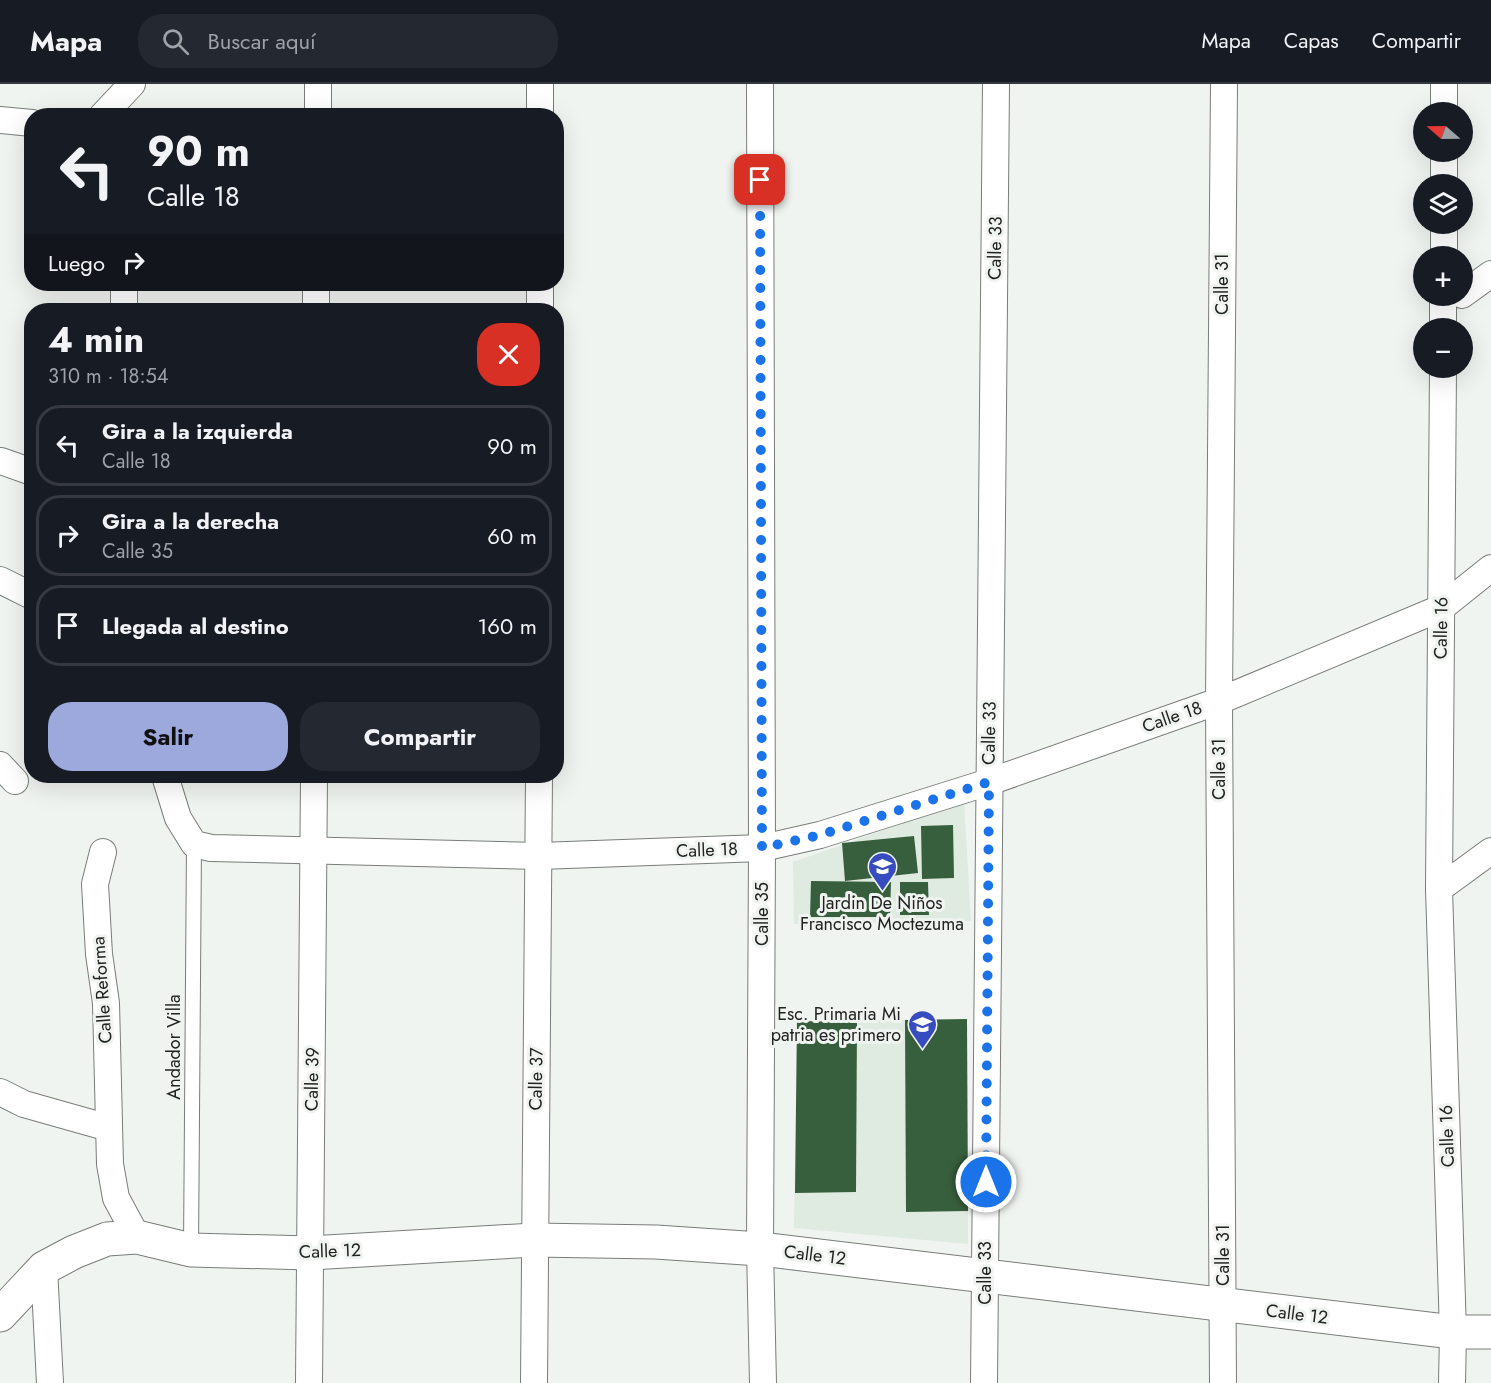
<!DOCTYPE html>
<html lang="es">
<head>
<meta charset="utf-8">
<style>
  body { margin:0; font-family:Jost,sans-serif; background:#242831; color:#f1f3f6; height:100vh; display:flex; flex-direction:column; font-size:22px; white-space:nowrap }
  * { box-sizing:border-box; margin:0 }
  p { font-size:20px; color:#9ea1a6 }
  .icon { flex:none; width:33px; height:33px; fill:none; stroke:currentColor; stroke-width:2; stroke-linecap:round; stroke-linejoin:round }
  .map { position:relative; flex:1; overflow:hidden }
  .side { position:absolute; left:24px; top:219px; width:540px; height:480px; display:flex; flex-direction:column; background:#171b24; border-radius:24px; box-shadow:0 6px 24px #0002 }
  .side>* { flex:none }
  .guide { position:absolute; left:24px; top:24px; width:540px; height:183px; border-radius:24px; box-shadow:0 6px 24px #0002; background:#171b24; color:#f1f3f6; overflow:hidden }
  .needle { width:39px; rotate:290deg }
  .controls { position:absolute; left:1413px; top:18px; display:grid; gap:12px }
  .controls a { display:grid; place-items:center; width:60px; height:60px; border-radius:50%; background:#171b24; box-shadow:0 6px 24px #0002; font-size:30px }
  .pin { position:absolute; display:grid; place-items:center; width:51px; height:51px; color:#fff; margin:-26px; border-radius:12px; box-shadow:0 3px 9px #0006 }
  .me { position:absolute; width:66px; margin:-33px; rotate:0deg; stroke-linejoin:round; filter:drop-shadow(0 0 4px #0008) }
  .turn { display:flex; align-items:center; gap:21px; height:126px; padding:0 24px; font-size:27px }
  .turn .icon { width:78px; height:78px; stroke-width:2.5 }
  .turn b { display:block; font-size:42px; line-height:51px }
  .then { display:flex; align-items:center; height:57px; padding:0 24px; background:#0003; gap:12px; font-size:22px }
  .round { display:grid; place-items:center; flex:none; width:63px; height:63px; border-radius:24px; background:#242831 }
  .head { display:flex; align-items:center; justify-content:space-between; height:102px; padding:0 24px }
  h1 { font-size:36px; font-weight:700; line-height:45px }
  .cta { display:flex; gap:12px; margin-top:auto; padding:12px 24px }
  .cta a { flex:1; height:69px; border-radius:24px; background:#9da8dd; color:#111; font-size:24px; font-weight:700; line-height:69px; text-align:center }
  .cta a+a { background:#242831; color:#f1f3f6 }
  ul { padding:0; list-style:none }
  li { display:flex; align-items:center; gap:18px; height:81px; margin:0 12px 9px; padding:0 12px; border:3px solid #363941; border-radius:24px }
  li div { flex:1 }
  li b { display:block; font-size:22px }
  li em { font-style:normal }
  header { display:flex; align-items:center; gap:36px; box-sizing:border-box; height:84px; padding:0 30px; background:#171b24; border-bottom:2px solid #363941 }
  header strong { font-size:28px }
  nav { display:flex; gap:33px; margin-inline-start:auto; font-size:21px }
  .search { width:420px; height:54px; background:#242831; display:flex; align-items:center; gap:15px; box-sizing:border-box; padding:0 21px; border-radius:24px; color:#9ea1a6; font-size:22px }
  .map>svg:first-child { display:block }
  .built { fill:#dfeae0 }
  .building { fill:#385f3d }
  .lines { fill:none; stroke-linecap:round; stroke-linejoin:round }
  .service-casing { stroke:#797d79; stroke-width:16 }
  .minor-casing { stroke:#797d79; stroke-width:28 }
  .tertiary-casing { stroke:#797d79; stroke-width:35 }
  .service { stroke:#fff; stroke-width:14 }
  .minor { stroke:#fff; stroke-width:26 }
  .tertiary { stroke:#fff; stroke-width:33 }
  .route { stroke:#1a73e8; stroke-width:10; stroke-dasharray:0 18 }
  .labels { text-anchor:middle; stroke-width:6; stroke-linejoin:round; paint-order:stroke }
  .street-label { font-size:18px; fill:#212221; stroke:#f0f4f0 }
  .poi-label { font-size:18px; fill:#212221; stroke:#f0f4f0 }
</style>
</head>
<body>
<header>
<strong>Mapa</strong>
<div class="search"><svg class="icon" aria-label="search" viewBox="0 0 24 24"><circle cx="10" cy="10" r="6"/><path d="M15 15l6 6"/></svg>Buscar aquí</div>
<nav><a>Mapa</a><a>Capas</a><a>Compartir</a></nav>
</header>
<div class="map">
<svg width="1491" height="1299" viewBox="0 0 1491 1299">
  <rect width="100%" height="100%" fill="#f0f4f0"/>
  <g class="built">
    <path d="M964 718 971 837 794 840 793 778Z"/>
    <path d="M967 935 968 1160 794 1144 797 937Z"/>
  </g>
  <g class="building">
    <path d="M953 741 954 794 922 795 921 742Z"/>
    <path d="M914 752 918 789 845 797 842 759Z"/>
    <path d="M811 797 891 798 890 833H810Z"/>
    <path d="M900 798H928L929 831H900Z"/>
    <path d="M967 935 968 1127 906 1128 905 936Z"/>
    <path d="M797 937 857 938 856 1108 795 1109Z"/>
  </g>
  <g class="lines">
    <defs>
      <path id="service" d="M191 1166 194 760"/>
      <g id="minor">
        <path d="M760 0 762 764 760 1165 763 1299"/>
        <path d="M1444 28V0"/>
        <path d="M102 32 132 0"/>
        <path d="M318 32V0"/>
        <path d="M540 32V0"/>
        <path d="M0 36 32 39"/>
        <path d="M1444 100V68"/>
        <path d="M1444 172V140"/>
        <path d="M124 200V226"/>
        <path d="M1462 211 1491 190"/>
        <path d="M316 226V200"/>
        <path d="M540 226V200"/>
        <path d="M1443 244V212"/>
        <path d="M1443 284 1439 805 1453 1248 1452 1299"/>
        <path d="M1 377 32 388"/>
        <path d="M0 496 32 512"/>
        <path d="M0 681 15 697"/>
        <path d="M165 692 178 734 194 760 211 764 539 772 762 764 820 751 989 698 1219 617 1441 524 1491 484"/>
        <path d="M103 768 95 800 99 870 106 919 110 1080 116 1114 137 1153"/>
        <path d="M1439 805 1491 767"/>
        <path d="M0 1008 24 1020 109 1044"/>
        <path d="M44 1184 50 1299"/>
        <path d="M309 1299 314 692"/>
        <path d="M534 1299 539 692"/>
        <path d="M984 1299 996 0"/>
        <path d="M1223 1299 1219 617 1224 0"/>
      </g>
      <path id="tertiary" d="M0 1231 44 1184 74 1168 107 1155 137 1153 191 1166 310 1169 534 1156 656 1158 760 1165 1453 1248H1491"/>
    </defs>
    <use href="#service" class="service-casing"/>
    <use href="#minor" class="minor-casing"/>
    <use href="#tertiary" class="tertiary-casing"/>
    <use href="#service" class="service"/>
    <use href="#minor" class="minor"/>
    <use href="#tertiary" class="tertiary"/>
  </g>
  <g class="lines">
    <path class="route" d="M760 96 762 764 820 751 989 698 986 1098"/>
  </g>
  <defs>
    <symbol id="school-pin" viewBox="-11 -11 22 30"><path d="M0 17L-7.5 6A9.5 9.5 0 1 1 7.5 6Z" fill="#374dbf" stroke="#f0f4f0"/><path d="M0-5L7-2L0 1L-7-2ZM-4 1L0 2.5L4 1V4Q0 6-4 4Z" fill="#fff"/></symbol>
  </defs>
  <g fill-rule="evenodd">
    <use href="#school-pin" x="866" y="766" width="33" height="45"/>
    <use href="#school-pin" x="906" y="924" width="33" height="45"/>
  </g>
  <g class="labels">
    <g class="street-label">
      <text transform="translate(995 164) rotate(-89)" y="6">Calle 33</text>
      <text transform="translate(1222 200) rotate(-90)" y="6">Calle 31</text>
      <text transform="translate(1441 544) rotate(-89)" y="6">Calle 16</text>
      <text transform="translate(1172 633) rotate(-19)" y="6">Calle 18</text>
      <text transform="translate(989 649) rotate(-89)" y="6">Calle 33</text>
      <text transform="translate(1219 685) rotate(-90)" y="6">Calle 31</text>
      <text transform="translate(707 766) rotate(-2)" y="6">Calle 18</text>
      <text transform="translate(762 830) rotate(-90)" y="6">Calle 35</text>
      <text transform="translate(102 906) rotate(-94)" y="6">Calle Reforma</text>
      <text transform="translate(174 963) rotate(-90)" y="6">Andador Villa</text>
      <text transform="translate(312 995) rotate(-89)" y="6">Calle 39</text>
      <text transform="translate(536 995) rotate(-89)" y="6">Calle 37</text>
      <text transform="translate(1447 1052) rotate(-92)" y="6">Calle 16</text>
      <text transform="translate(330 1167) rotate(-2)" y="6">Calle 12</text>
      <text transform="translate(815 1171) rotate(7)" y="6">Calle 12</text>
      <text transform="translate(1223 1171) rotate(-90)" y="6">Calle 31</text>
      <text transform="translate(985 1189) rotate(-90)" y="6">Calle 33</text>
      <text transform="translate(1297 1230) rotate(7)" y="6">Calle 12</text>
    </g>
    <g class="poi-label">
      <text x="882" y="825">Jardin De Niños<tspan x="882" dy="21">Francisco Moctezuma</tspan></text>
      <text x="901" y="936" text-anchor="end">Esc. Primaria Mi<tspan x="901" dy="21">patria es primero</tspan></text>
    </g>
  </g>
</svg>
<div class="controls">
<a><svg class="needle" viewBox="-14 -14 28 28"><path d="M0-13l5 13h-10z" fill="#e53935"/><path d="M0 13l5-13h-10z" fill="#9ea1a6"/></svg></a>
<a><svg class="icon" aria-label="layers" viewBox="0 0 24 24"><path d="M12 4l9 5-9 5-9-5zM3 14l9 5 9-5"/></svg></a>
<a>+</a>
<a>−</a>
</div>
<div class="pin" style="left:760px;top:96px;background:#d93025"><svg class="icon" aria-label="arrive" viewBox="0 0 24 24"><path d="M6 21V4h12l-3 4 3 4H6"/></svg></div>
<svg class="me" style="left:986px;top:1098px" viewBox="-20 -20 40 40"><circle r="17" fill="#1a73e8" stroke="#fff" stroke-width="3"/><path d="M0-11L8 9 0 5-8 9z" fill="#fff"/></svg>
<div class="guide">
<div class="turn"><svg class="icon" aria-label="left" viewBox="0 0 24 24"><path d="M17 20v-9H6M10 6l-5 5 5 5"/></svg><div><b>90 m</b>Calle 18</div></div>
<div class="then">Luego<svg class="icon" aria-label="right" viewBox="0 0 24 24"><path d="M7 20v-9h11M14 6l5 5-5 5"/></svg></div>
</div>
<section class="side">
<div class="head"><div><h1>4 min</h1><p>310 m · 18:54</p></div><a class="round" style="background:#d93025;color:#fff"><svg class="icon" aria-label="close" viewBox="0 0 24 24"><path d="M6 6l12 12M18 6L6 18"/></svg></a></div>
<ul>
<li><svg class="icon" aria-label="left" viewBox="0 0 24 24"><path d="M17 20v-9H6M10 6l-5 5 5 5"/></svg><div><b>Gira a la izquierda</b><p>Calle 18</p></div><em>90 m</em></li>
<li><svg class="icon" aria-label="right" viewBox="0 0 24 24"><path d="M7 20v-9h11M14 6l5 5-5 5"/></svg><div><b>Gira a la derecha</b><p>Calle 35</p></div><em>60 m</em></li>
<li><svg class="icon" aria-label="arrive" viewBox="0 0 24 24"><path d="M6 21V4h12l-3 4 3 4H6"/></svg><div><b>Llegada al destino</b></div><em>160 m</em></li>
</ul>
<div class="cta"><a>Salir</a><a>Compartir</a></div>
</section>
</div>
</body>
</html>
